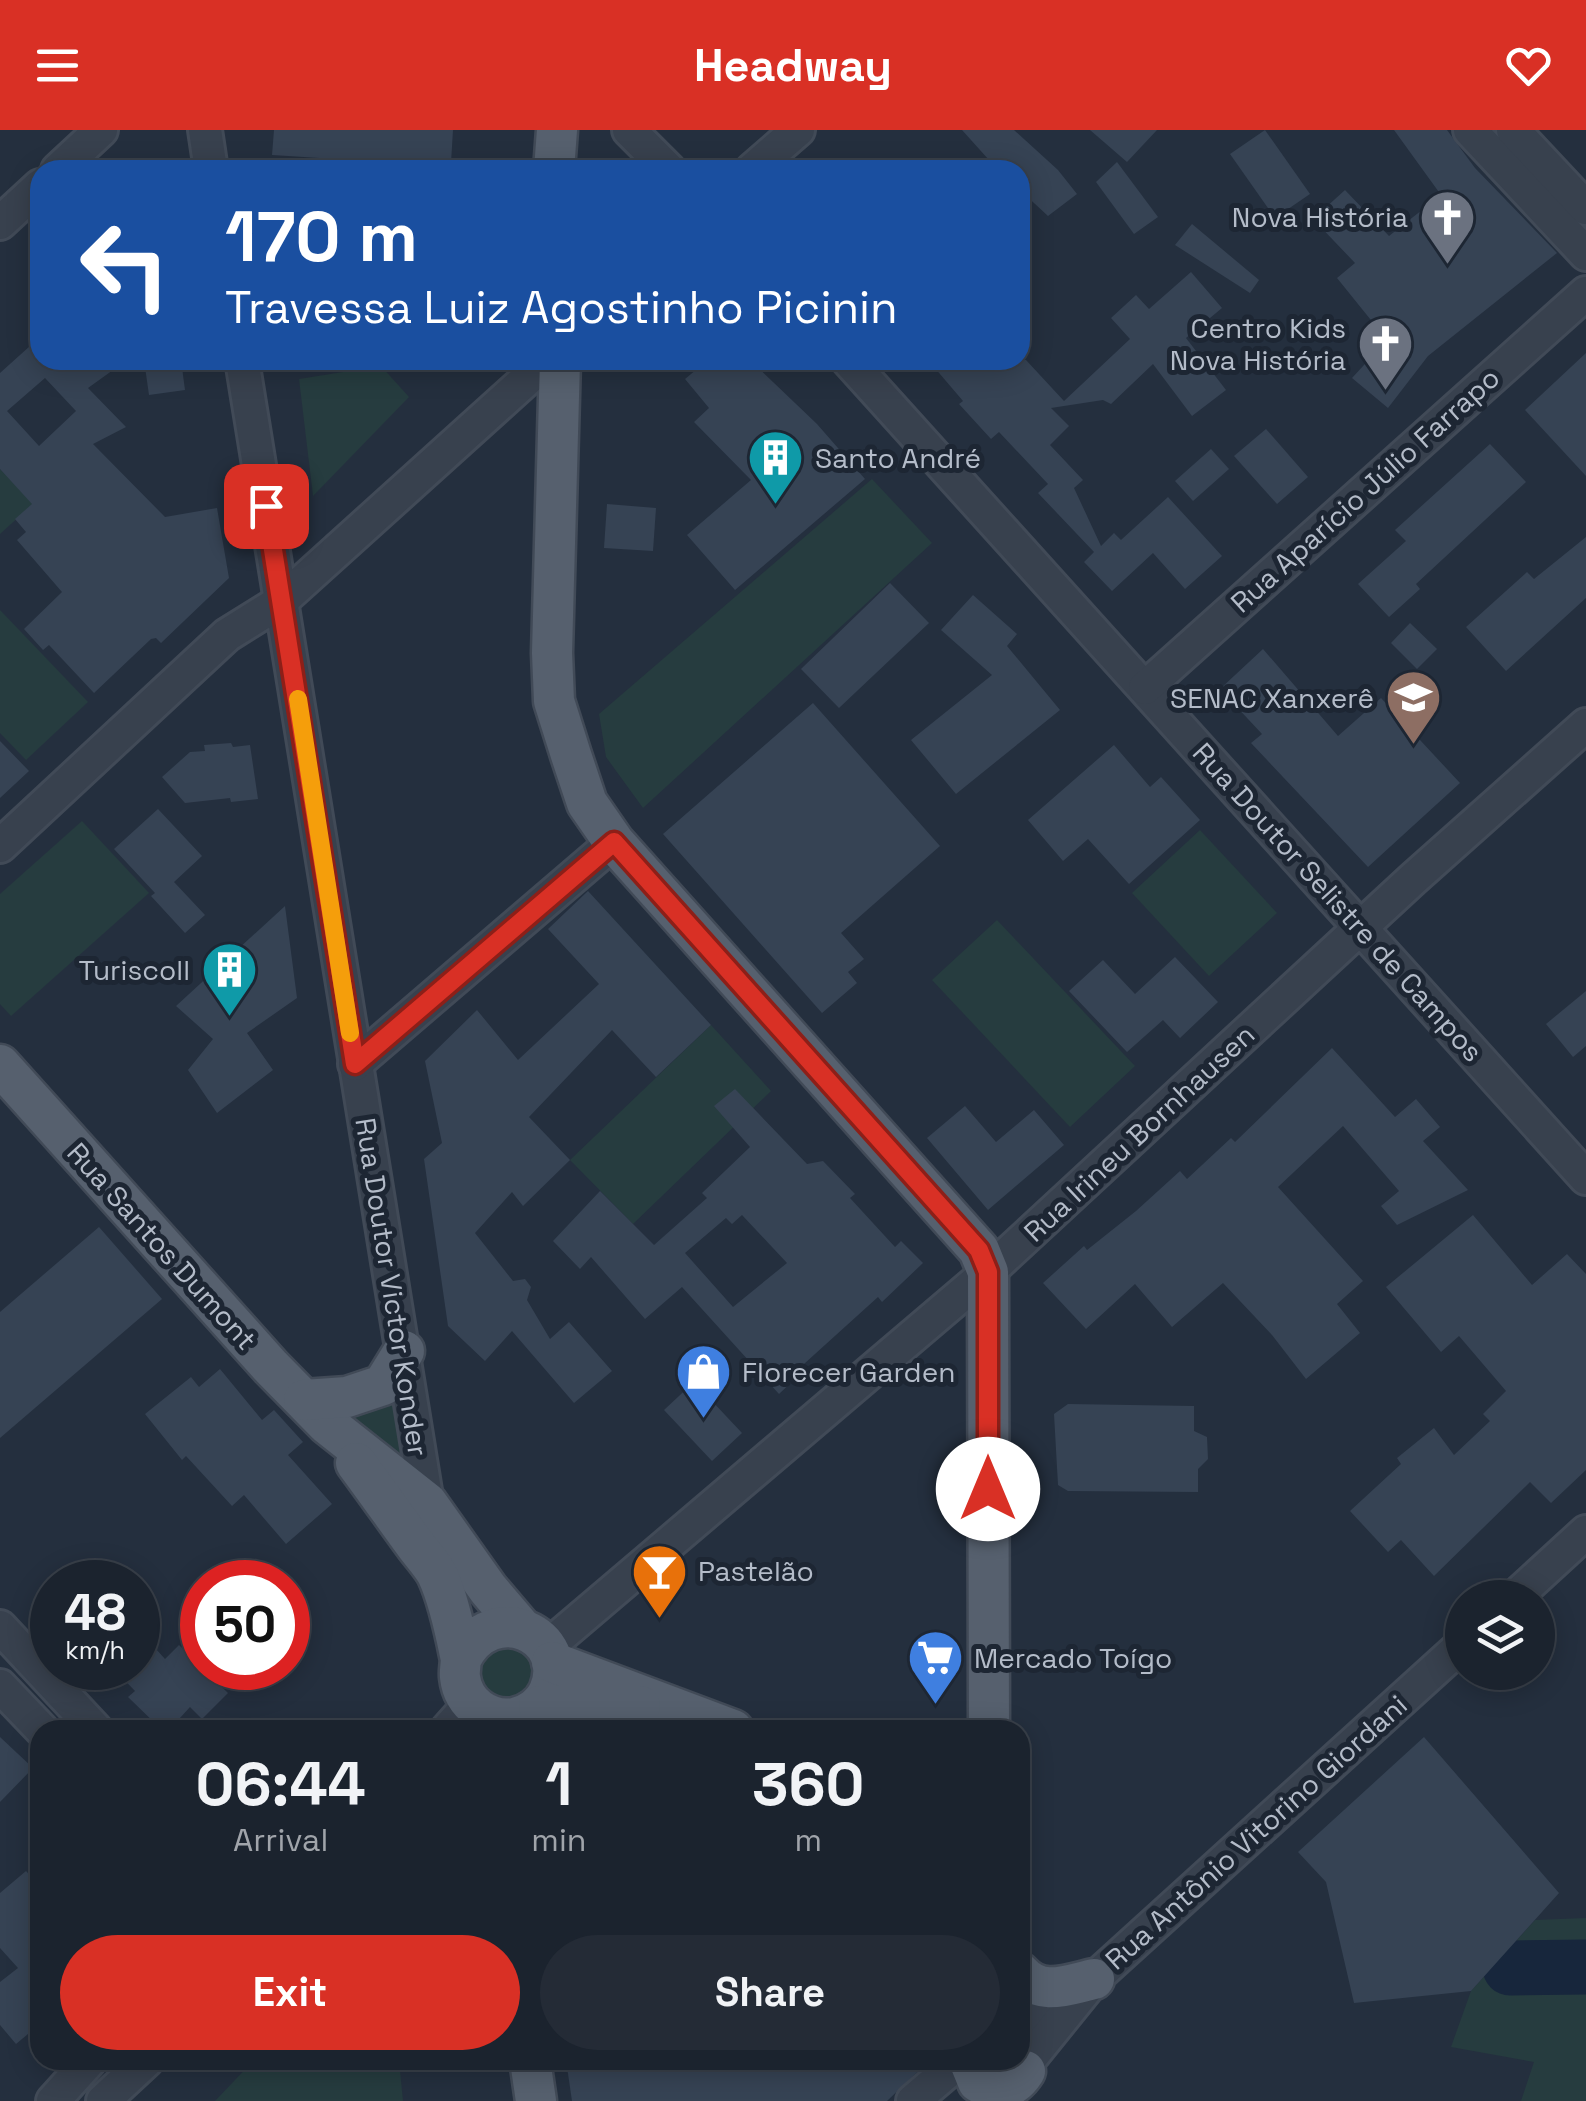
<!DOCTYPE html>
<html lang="en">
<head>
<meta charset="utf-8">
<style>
  body { margin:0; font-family:"Space Grotesk",sans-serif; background:#242b36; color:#f1f3f6; height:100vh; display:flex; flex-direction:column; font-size:38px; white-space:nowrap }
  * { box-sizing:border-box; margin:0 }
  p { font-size:32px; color:#a0a4aa }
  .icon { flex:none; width:55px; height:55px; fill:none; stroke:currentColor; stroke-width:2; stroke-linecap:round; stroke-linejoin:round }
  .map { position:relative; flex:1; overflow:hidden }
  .panel { position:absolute; left:30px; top:1590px; width:1000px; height:350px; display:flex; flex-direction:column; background:#1b232e; border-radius:30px; box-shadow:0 5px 25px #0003,0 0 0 2px #39404a }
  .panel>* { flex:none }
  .guide { position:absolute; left:30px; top:30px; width:1000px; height:210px; border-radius:30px; box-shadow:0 5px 25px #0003,0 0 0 2px #39404a; background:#1a4fa0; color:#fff; overflow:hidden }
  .buttons { position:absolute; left:1445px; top:1450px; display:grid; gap:20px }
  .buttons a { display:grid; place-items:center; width:110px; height:110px; border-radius:50%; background:#1b232e; box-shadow:0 5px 25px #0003,0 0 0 2px #39404a; font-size:50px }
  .speed { position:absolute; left:30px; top:1430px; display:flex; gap:20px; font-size:50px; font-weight:700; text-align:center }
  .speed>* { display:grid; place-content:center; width:130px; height:130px; border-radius:50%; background:#1b232e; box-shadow:0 5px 25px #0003,0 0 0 2px #39404a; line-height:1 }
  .speed small { font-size:25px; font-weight:400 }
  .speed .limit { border:15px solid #d22; background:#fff; color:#111 }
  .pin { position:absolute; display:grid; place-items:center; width:85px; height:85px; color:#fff; margin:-42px; border-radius:20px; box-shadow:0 5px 15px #0006 }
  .me { position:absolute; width:110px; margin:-55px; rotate:0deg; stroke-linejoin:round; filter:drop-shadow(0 0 8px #0008) }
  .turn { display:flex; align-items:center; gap:35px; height:210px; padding:0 30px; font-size:45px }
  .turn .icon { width:130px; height:130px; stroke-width:2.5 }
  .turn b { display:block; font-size:70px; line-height:85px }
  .eta { display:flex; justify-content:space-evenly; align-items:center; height:170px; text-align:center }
  .eta b { font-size:60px; font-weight:700; line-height:70px }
  .action { display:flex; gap:20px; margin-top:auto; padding:20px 30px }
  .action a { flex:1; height:115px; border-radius:60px; background:#d93025; color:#fff; font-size:40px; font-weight:700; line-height:115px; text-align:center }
  .action a+a { background:#242b36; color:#f1f3f6 }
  header { display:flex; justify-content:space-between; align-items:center; height:130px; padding:0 30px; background:#d93025; color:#fff; font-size:45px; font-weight:700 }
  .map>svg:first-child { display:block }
  .green { fill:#263c3f }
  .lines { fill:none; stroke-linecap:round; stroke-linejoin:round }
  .river { stroke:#17263c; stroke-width:55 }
  .building { fill:#364354; fill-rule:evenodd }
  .minor-casing { stroke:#414a57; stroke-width:38 }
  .major-casing { stroke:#414a57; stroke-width:45 }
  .minor { stroke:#38414e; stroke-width:32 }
  .major { stroke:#56606e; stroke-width:40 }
  .route-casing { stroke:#8d1f18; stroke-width:25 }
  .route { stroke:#d93025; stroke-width:18 }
  .slow { stroke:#f59e0b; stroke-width:18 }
  .labels { text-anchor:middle; stroke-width:10; stroke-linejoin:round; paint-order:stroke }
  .poi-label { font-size:28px; fill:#b4bcc9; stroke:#1d2633; text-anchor:end }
  .street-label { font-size:28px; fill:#b4bcc9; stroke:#1d2633 }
</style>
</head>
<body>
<header><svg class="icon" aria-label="menu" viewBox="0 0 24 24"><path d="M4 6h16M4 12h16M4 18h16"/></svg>Headway<svg class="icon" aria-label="heart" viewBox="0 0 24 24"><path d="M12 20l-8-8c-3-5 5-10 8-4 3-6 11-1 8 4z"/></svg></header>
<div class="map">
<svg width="1586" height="1971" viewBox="0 0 1586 1971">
  <rect width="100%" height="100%" fill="#242f3e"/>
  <g class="green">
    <path d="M381 236 409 267 313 366 299 249Z"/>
    <path d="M0 339 33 374 0 404Z"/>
    <path d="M872 349 932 413 643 678 606 627 599 584Z"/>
    <path d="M0 480 88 572 26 630 0 603Z"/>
    <path d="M82 691 149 763 11 886 0 874V764Z"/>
    <path d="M1200 700 1277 783 1209 846 1132 763Z"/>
    <path d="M997 790 1135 936 1070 997 932 850Z"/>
    <path d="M711 895 771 961 633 1094 570 1030Z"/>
    <path d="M400 1250 413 1347 335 1285Z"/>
    <circle cx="506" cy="1541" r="27"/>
    <path d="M1586 1788V1971H1521L1534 1932 1451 1917 1471 1861 1535 1790Z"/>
    <path d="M254 1930H399L403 1971H215Z"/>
  </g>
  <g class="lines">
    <path class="river" d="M1510 1838 1586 1837"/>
  </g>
  <g class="building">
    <path d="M274 0H453L451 33 435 40H339L335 29 272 25Z"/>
    <path d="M962 0H1014L1058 40 1077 64 1048 86 1020 60V40H998Z"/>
    <path d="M1090 0H1157L1127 32Z"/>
    <path d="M1265 0 1310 64 1275 88 1230 24Z"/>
    <path d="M1394 0H1447L1475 38 1557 123 1428 226 1388 278 1352 248 1387 210 1337 148 1355 133 1313 89 1345 60 1389 106 1441 65Z"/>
    <path d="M1117 32 1158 87 1134 104 1096 52Z"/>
    <path d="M1192 94 1259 150 1250 163 1175 115Z"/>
    <path d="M1191 142 1222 178 1186 208 1226 260 1192 286 1153 234 1111 274 1103 270 1051 278 1069 296 1050 315 1083 350 1074 358 1101 416 1114 403 1121 410 1168 367 1222 426 1185 459 1153 423 1112 461 1084 432 1094 422 1038 363 1048 354 999 302 991 309 959 274 963 271 928 230H1026L1064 271 1130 209 1111 188 1136 165 1149 179Z"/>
    <path d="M40 207V230H127L88 258 126 297 93 314 165 387 217 378 229 448 161 513 156 508 151 509 94 563 49 515 43 520 24 499 62 462 17 410 26 402 15 389 32 374 0 339V243ZM45 248 76 281 39 316 7 281Z"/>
    <path d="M1586 223V346L1525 280Z"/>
    <path d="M144 230H181L185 260 149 265Z"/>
    <path d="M708 230H750L817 294 865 349 735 460 687 405 751 350 694 292 709 278 685 249Z"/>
    <path d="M1266 299 1308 347 1277 374 1234 326Z"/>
    <path d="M1490 314 1526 352 1416 454 1420 459 1389 487 1358 454 1406 411 1395 400Z"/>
    <path d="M1211 319 1229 339 1193 371 1175 351Z"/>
    <path d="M607 374 656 378 653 421 604 418Z"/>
    <path d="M1586 407V468L1506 541 1466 497 1527 442 1534 449Z"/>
    <path d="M890 453 929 493 839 578 801 539Z"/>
    <path d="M973 465 1017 504 1007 516 1060 580 956 664 911 610 992 545 941 500Z"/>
    <path d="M1410 493 1437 519 1417 539 1391 513Z"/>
    <path d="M1263 519 1338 606 1381 568 1460 653 1368 737 1251 613 1262 604 1220 559Z"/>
    <path d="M813 573 940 716 841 803 864 829 848 842 857 853 822 883 663 704Z"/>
    <path d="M0 611 29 641 0 668Z"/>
    <path d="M231 613 233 617 250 615 258 669 231 672 230 668 185 673 162 647 190 622 205 621 204 615Z"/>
    <path d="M1114 615 1150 657 1161 647 1200 690 1129 754 1088 709 1063 731 1028 690Z"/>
    <path d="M158 679 202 726 174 752 205 785 185 803 151 766 155 763 114 719Z"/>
    <path d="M588 761 711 895 656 947 612 900 529 987 570 1030 523 1076 512 1062 475 1103 513 1151 525 1149 531 1157 527 1170 550 1209 569 1192 612 1241 574 1273 512 1201 485 1231 448 1196 424 1029 442 1013 425 931 477 880 518 930 599 854 548 799Z"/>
    <path d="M285 776 297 868 247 903 273 940 217 983 188 940 213 909 176 876Z"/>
    <path d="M1175 827 1218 872 1180 908 1163 890 1127 922 1069 861 1103 830 1135 864Z"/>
    <path d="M1586 861V916L1573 927 1546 894Z"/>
    <path d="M1332 918 1395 987 1416 969 1440 997 1423 1011 1468 1060 1397 1095 1381 1076 1399 1061 1343 996 1278 1057 1363 1151 1337 1174 1360 1203 1306 1249 1272 1205 1223 1153 1172 1197 1135 1154 1086 1199 1043 1153 1084 1116 1087 1120 1136 1081 1180 1041 1187 1049 1231 1008 1235 1012Z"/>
    <path d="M735 959 807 1034 823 1031 855 1064 850 1068 895 1117 901 1111 923 1133 882 1172 878 1167 794 1243 797 1247 779 1264 682 1157 645 1189 591 1127 580 1139 553 1111 600 1061 654 1115 707 1068 702 1063 750 1017 714 976ZM742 1085 787 1133 733 1177 685 1123 726 1088 732 1094Z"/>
    <path d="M965 976 996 1012 1034 980 1064 1015 988 1080 927 1008Z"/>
    <path d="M1473 1085 1532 1155 1567 1124 1586 1144V1340L1551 1373 1530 1352 1434 1446 1401 1410 1388 1422 1350 1381 1401 1334 1397 1328 1434 1298 1454 1325 1490 1291 1483 1284 1506 1261 1459 1206 1441 1222 1386 1157Z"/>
    <path d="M99 1097 162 1169 0 1308V1182Z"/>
    <path d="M220 1239 262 1290 274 1280 303 1312 288 1325 332 1374 286 1414 244 1365 232 1376 186 1326 182 1330 145 1284 191 1247 199 1257Z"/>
    <path d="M694 1252 742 1303 712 1331 664 1280Z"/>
    <path d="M1068 1274 1194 1276V1301L1207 1307 1208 1329 1198 1339V1362L1068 1361 1058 1355 1054 1284Z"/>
    <path d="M138 1499 165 1529 179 1515 228 1563 202 1589 190 1577 169 1600H162L128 1567 135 1561 113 1538H138Z"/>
    <path d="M0 1607 33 1638 0 1672Z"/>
    <path d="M1424 1607 1559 1763 1471 1861 1354 1873 1326 1752 1298 1722Z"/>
    <path d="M26 1741 40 1756V1894L16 1914 0 1895V1852L18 1838 0 1818V1763Z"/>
    <path d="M566 1930H930L887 1971H572Z"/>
  </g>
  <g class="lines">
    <defs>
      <g id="minor">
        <path d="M205 0 211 40"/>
        <path d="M629 0 669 40"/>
        <path d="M1470 0 1586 124"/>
        <path d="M1513 0 1586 78"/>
        <path d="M58 40 101 0"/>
        <path d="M752 40 798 0"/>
        <path d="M0 93 40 56"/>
        <path d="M242 230 427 1373"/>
        <path d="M848 230 1586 1048"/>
        <path d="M1145 558 1586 163"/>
        <path d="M0 716 227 505 280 472 548 230"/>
        <path d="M355 934 614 712"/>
        <path d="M1514 1468 1586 1402"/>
        <path d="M0 1497 96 1600"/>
        <path d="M546 1518 988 1142 1413 749 1586 595"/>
        <path d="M0 1556 42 1600"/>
        <path d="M447 1600 471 1573"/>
        <path d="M1020 1896 1039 1880 1081 1856"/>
        <path d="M1027 1932 1094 1849 1462 1515"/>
        <path d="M53 1971 90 1930"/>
        <path d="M103 1971 147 1930"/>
        <path d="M913 1971 961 1930"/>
      </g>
      <g id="major">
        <path d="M554 40 557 0"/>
        <path d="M560 230 552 523 554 571 571 625 587 673 614 712 979 1120 988 1142 989 1600"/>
        <path d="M0 935 271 1237 327 1294 427 1373 488 1459 522 1499"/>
        <path d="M304 1270 347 1267 383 1255 404 1221"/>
        <path d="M356 1333C376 1360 395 1387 414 1413 421 1423 431 1433 437 1444 448 1467 455 1500 460 1525 462 1532 459 1540 460 1547 463 1574 488 1592 514 1588 529 1585 543 1575 549 1561 573 1504 491 1468 461 1529"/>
        <path d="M552 1532 733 1600"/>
        <path d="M539 1576H640"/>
        <path d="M1020 1843C1041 1867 1067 1855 1094 1849"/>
        <path d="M530 1930 536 1971"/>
        <path d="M969 1930 978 1952C997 1963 1013 1960 1025 1941"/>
      </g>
    </defs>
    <use href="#minor" class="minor-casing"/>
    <use href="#major" class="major-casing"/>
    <use href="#minor" class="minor"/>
    <use href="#major" class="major"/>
  </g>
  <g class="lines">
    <defs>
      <path id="route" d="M266 376 355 934 614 712 979 1120 988 1142V1359"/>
    </defs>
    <use href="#route" class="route-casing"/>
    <use href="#route" class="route"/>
    <path class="slow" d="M298 569 350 903"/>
  </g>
  <defs>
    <symbol id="church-pin" viewBox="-11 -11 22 30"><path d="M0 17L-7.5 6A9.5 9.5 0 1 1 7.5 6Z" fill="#6b7280" stroke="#1d2633"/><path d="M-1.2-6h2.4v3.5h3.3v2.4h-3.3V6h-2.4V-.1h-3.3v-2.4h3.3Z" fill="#fff"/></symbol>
    <symbol id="building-pin" viewBox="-11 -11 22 30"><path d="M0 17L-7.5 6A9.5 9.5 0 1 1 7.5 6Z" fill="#0f9aa8" stroke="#1d2633"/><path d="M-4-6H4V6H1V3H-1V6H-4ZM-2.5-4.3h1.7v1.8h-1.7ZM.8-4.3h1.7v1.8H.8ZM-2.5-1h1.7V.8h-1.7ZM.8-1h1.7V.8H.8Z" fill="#fff"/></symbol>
    <symbol id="university-pin" viewBox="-11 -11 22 30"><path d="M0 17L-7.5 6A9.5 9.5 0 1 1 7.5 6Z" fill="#8d6e63" stroke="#1d2633"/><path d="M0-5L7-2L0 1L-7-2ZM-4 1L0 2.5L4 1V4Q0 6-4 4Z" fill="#fff"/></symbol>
    <symbol id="shop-pin" viewBox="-11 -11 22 30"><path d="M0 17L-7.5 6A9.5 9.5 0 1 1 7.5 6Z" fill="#3f7fe0" stroke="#1d2633"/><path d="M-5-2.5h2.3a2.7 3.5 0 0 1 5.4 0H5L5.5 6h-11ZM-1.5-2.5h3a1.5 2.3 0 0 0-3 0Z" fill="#fff"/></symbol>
    <symbol id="bar-pin" viewBox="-11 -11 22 30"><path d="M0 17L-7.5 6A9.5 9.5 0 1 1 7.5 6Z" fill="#e8710a" stroke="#1d2633"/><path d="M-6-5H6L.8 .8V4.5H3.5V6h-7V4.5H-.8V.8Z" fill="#fff"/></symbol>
    <symbol id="supermarket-pin" viewBox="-11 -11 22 30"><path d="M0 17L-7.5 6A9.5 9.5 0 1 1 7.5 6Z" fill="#3f7fe0" stroke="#1d2633"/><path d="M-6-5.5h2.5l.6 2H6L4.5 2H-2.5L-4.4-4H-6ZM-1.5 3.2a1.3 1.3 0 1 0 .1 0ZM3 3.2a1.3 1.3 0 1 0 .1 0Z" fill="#fff"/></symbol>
  </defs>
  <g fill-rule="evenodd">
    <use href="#church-pin" x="1416" y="56" width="63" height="86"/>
    <use href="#church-pin" x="1354" y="182" width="63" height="86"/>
    <use href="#building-pin" x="744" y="296" width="63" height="86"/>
    <use href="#university-pin" x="1382" y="536" width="63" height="86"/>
    <use href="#building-pin" x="198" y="808" width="63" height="86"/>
    <use href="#shop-pin" x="672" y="1210" width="63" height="86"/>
    <use href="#bar-pin" x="628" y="1410" width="63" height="86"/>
    <use href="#supermarket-pin" x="904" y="1496" width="63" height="86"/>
  </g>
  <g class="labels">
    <g class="poi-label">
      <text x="1408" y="97">Nova História</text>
      <text x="1346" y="208">Centro Kids<tspan x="1346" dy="32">Nova História</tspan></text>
      <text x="815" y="338" text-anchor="start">Santo André</text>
      <text x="1374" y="578">SENAC Xanxerê</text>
      <text x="190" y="850">Turiscoll</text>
      <text x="742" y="1252" text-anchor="start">Florecer Garden</text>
      <text x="698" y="1451" text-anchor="start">Pastelão</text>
      <text x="974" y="1538" text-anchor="start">Mercado Toígo</text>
    </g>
    <g class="street-label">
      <text transform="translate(1365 360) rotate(-42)" y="10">Rua Aparício Júlio Farrapo</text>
      <text transform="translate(1338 772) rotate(48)" y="10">Rua Doutor Selistre de Campos</text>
      <text transform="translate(1139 1003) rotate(-43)" y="10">Rua Irineu Bornhausen</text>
      <text transform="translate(162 1116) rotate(48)" y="10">Rua Santos Dumont</text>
      <text transform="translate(392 1157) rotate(81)" y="10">Rua Doutor Victor Konder</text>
      <text transform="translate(1256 1702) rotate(-42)" y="10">Rua Antônio Vitorino Giordani</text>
    </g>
  </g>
</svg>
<div class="buttons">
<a><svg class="icon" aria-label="layers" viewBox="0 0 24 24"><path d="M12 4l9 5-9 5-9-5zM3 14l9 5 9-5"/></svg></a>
</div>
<div class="speed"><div>48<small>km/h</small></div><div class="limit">50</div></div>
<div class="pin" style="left:266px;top:376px;background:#d93025"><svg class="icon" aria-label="arrive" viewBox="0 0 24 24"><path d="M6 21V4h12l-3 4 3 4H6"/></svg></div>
<svg class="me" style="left:988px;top:1359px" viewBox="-20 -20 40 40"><circle r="19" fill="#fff"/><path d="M0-13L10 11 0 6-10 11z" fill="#d93025"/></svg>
<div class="guide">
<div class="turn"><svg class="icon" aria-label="left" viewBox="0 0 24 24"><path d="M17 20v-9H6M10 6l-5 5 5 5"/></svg><div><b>170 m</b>Travessa Luiz Agostinho Picinin</div></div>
</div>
<section class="panel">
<div class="eta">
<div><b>06:44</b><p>Arrival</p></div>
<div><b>1</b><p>min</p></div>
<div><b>360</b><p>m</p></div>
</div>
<div class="action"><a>Exit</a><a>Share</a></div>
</section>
</div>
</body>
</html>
